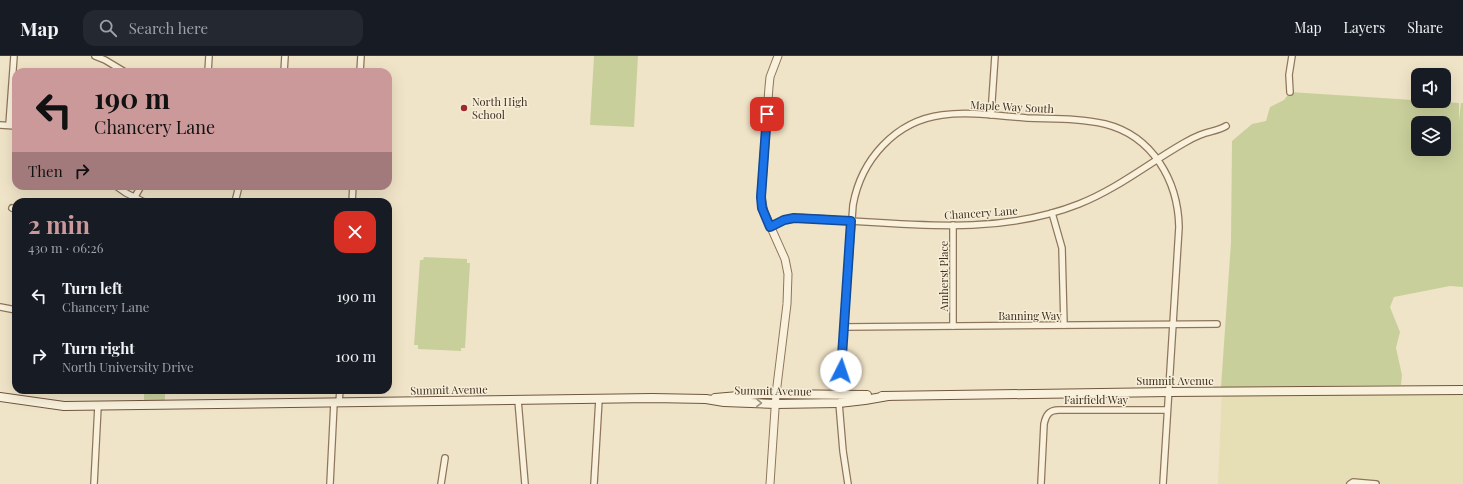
<!DOCTYPE html>
<html lang="en">
<head>
<meta charset="utf-8">
<style>
  body { margin:0; font-family:"Playfair Display",serif; background:#242831; color:#f1f3f6; height:100vh; display:flex; flex-direction:column; font-size:15px; white-space:nowrap }
  * { box-sizing:border-box; margin:0 }
  p { font-size:13px; color:#9ea1a6 }
  .icon { flex:none; width:22px; height:22px; fill:none; stroke:currentColor; stroke-width:2; stroke-linecap:round; stroke-linejoin:round }
  .map { position:relative; flex:1; overflow:hidden }
  .drawer { position:absolute; left:12px; top:142px; width:380px; height:196px; display:flex; flex-direction:column; background:#171b24; border-radius:12px; box-shadow:0 4px 16px #0002 }
  .drawer>* { flex:none }
  .banner { position:absolute; left:12px; top:12px; width:380px; height:122px; border-radius:12px; box-shadow:0 4px 16px #0002; background:#cc999b; color:#111; overflow:hidden }
  .controls { position:absolute; left:1411px; top:12px; display:grid; gap:8px }
  .controls a { display:grid; place-items:center; width:40px; height:40px; border-radius:8px; background:#171b24; box-shadow:0 4px 16px #0002; font-size:20px }
  .pin { position:absolute; display:grid; place-items:center; width:34px; height:34px; color:#fff; margin:-17px; border-radius:8px; box-shadow:0 2px 6px #0006 }
  .me { position:absolute; width:44px; margin:-22px; rotate:4deg; stroke-linejoin:round; filter:drop-shadow(0 0 3px #0008) }
  .turn { display:flex; align-items:center; gap:14px; height:84px; padding:0 16px; font-size:18px }
  .turn .icon { width:52px; height:52px; stroke-width:2.5 }
  .turn b { display:block; font-size:28px; line-height:34px }
  .then { display:flex; align-items:center; height:38px; padding:0 16px; background:#0003; gap:8px; font-size:15px }
  .round { display:grid; place-items:center; flex:none; width:42px; height:42px; border-radius:12px; background:#242831 }
  .head { display:flex; align-items:center; justify-content:space-between; height:68px; padding:0 16px }
  h1 { font-size:24px; font-weight:700; line-height:30px; color:#cc999b }
  ul { padding:0; list-style:none }
  li { display:flex; align-items:center; gap:12px; height:60px; padding:0 16px }
  li div { flex:1 }
  li b { display:block; font-size:15px }
  li em { font-style:normal }
  header { display:flex; align-items:center; gap:24px; box-sizing:border-box; height:56px; padding:0 20px; background:#171b24; border-bottom:1px solid #363941 }
  header strong { font-size:19px }
  nav { display:flex; gap:22px; margin-inline-start:auto; font-size:14px }
  .search { width:280px; height:36px; background:#242831; display:flex; align-items:center; gap:10px; box-sizing:border-box; padding:0 14px; border-radius:12px; color:#9ea1a6; font-size:15px }
  .map>svg:first-child { display:block }
  .farmland { fill:#e6deb5 }
  .green { fill:#c9cf9b; fill-rule:evenodd }
  .lines { fill:none; stroke-linecap:round; stroke-linejoin:round }
  .minor-casing { stroke:#8d765c; stroke-width:8 }
  .tertiary-casing { stroke:#8d765c; stroke-width:9 }
  .secondary-casing { stroke:#6f573f; stroke-width:10 }
  .minor { stroke:#faf1dc; stroke-width:5.5 }
  .tertiary { stroke:#faf1dc; stroke-width:7 }
  .secondary { stroke:#faf1dc; stroke-width:8 }
  .oneway { stroke:#9c907e }
  .route-casing { stroke:#114b97; stroke-width:10 }
  .route { stroke:#1a73e8; stroke-width:7 }
  .poi-dot { fill:#9e2a2b; stroke:#f7eed8; stroke-width:1.5 }
  .labels { text-anchor:middle; stroke-width:3; stroke-linejoin:round; paint-order:stroke }
  .poi-label { font-size:11px; fill:#3d2e20; stroke:#f7eed8; text-anchor:start }
  .street-label { font-size:11px; fill:#3d2e20; stroke:#f7eed8 }
</style>
</head>
<body>
<header>
<strong>Map</strong>
<div class="search"><svg class="icon" aria-label="search" viewBox="0 0 24 24"><circle cx="10" cy="10" r="6"/><path d="M15 15l6 6"/></svg>Search here</div>
<nav><a>Map</a><a>Layers</a><a>Share</a></nav>
</header>
<div class="map">
<svg width="1463" height="428" viewBox="0 0 1463 428">
  <rect width="100%" height="100%" fill="#f0e4c8"/>
  <path class="farmland" d="M1463 334V428H1218L1222 336Z"/>
  <g class="green">
    <path d="M594 0H638L634 71 590 69Z"/>
    <path d="M1290 36 1459 47V64L1461 47H1463V231L1450 230 1394 241 1390 251 1400 276 1396 292 1402 319 1401 329 1221 331 1231 186 1232 85 1252 68 1266 65 1270 51 1284 44ZM1418 67H1444V93H1418Z"/>
    <path d="M424 201 467 203V207H470L465 292H461V295L418 293V289H414L420 204H423Z"/>
    <rect x="144" y="334" width="21" height="10"/>
  </g>
  <g class="lines">
    <defs>
      <g id="minor">
        <path d="M95 0 105 4 125 16"/>
        <path d="M208 16 209 0"/>
        <path d="M284 16 285 0"/>
        <path d="M360 16 361 0"/>
        <path d="M1290 36 1289 19 1292 0"/>
        <path d="M991 59 995 0"/>
        <path d="M0 69 16 70"/>
        <path d="M9 69 14 0"/>
        <path d="M116 130 126 137 144 146"/>
        <path d="M132 146 141 130"/>
        <path d="M235 146 239 130"/>
        <path d="M352 146 353 130"/>
        <path d="M12 152 16 154"/>
        <path d="M1052 157 1062 192 1064 269"/>
        <path d="M953 169V270"/>
        <path d="M770 171 784 164 794 162C813 161 832 164 851 165 928 170 1006 177 1079 148 1117 133 1149 107 1184 87 1189 84 1195 81 1200 79 1209 75 1218 75 1226 70"/>
        <path d="M0 251 16 254"/>
        <path d="M844 271 1217 268"/>
        <path d="M839 339 853 149C861 104 895 65 942 59 970 55 999 60 1027 62 1053 63 1080 62 1105 68 1153 80 1178 125 1179 171L1163 428"/>
        <path d="M518 344 525 428"/>
        <path d="M339 346 340 334"/>
        <path d="M839 347 843 395 848 428"/>
        <path d="M94 428 98 350"/>
        <path d="M330 428 334 347"/>
        <path d="M441 428 445 402"/>
        <path d="M594 428 599 343"/>
        <path d="M1041 428 1044 368C1046 359 1049 354 1059 354H1167"/>
        <path d="M1350 428 1353 426 1376 428"/>
      </g>
      <path id="tertiary" d="M770 428 776 338 787 248 788 218 785 203 764 156 761 141 769 31 770 21 778 0"/>
      <g id="secondary">
        <path d="M882 340 1169 336 1463 334"/>
        <path d="M0 341 64 350 652 342 706 343 724 346 776 348 839 347 865 344 888 340"/>
        <path d="M715 342 762 338 867 339"/>
      </g>
    </defs>
    <use href="#minor" class="minor-casing"/>
    <use href="#tertiary" class="tertiary-casing"/>
    <use href="#secondary" class="secondary-casing"/>
    <use href="#minor" class="minor"/>
    <use href="#tertiary" class="tertiary"/>
    <use href="#secondary" class="secondary"/>
  </g>
  <defs><path id="oneway-chevron" d="M-2-3.5L2.5 0L-2 3.5" fill="none" stroke-width="1.6" stroke-linecap="round" stroke-linejoin="round"/></defs>
  <use class="oneway" href="#oneway-chevron" transform="translate(759 347) rotate(2)"/>
  <g class="lines">
    <defs>
      <path id="route" d="M767 58 761 141 762 152 770 171 784 164 794 162 851 165 841 315"/>
    </defs>
    <use href="#route" class="route-casing"/>
    <use href="#route" class="route"/>
  </g>
  <circle class="poi-dot" cx="464" cy="52" r="4"/>
  <g class="labels">
    <g class="poi-label">
      <text x="472" y="50">North High<tspan x="472" dy="13">School</tspan></text>
    </g>
    <g class="street-label">
      <text transform="translate(1012 51) rotate(3)" y="4">Maple Way South</text>
      <text transform="translate(981 157) rotate(-4)" y="4">Chancery Lane</text>
      <text transform="translate(944 220) rotate(-90)" y="4">Amherst Place</text>
      <text x="1030" y="264">Banning Way</text>
      <text x="1175" y="329">Summit Avenue</text>
      <text transform="translate(449 334) rotate(-1)" y="4">Summit Avenue</text>
      <text transform="translate(773 335) rotate(1)" y="4">Summit Avenue</text>
      <text x="1096" y="348">Fairfield Way</text>
    </g>
  </g>
</svg>
<div class="controls">
<a><svg class="icon" aria-label="sound" viewBox="0 0 24 24"><path d="M4 9h4l5-4v14l-5-4H4zM17 9q2 3 0 6"/></svg></a>
<a><svg class="icon" aria-label="layers" viewBox="0 0 24 24"><path d="M12 4l9 5-9 5-9-5zM3 14l9 5 9-5"/></svg></a>
</div>
<div class="pin" style="left:767px;top:58px;background:#d93025"><svg class="icon" aria-label="arrive" viewBox="0 0 24 24"><path d="M6 21V4h12l-3 4 3 4H6"/></svg></div>
<svg class="me" style="left:841px;top:315px" viewBox="-20 -20 40 40"><circle r="19" fill="#fff"/><path d="M0-13L10 11 0 6-10 11z" fill="#1a73e8"/></svg>
<div class="banner">
<div class="turn"><svg class="icon" aria-label="left" viewBox="0 0 24 24"><path d="M17 20v-9H6M10 6l-5 5 5 5"/></svg><div><b>190 m</b>Chancery Lane</div></div>
<div class="then">Then<svg class="icon" aria-label="right" viewBox="0 0 24 24"><path d="M7 20v-9h11M14 6l5 5-5 5"/></svg></div>
</div>
<section class="drawer">
<div class="head"><div><h1>2 min</h1><p>430 m · 06:26</p></div><a class="round" style="background:#d93025;color:#fff"><svg class="icon" aria-label="close" viewBox="0 0 24 24"><path d="M6 6l12 12M18 6L6 18"/></svg></a></div>
<ul>
<li><svg class="icon" aria-label="left" viewBox="0 0 24 24"><path d="M17 20v-9H6M10 6l-5 5 5 5"/></svg><div><b>Turn left</b><p>Chancery Lane</p></div><em>190 m</em></li>
<li><svg class="icon" aria-label="right" viewBox="0 0 24 24"><path d="M7 20v-9h11M14 6l5 5-5 5"/></svg><div><b>Turn right</b><p>North University Drive</p></div><em>100 m</em></li>
</ul>
</section>
</div>
</body>
</html>
